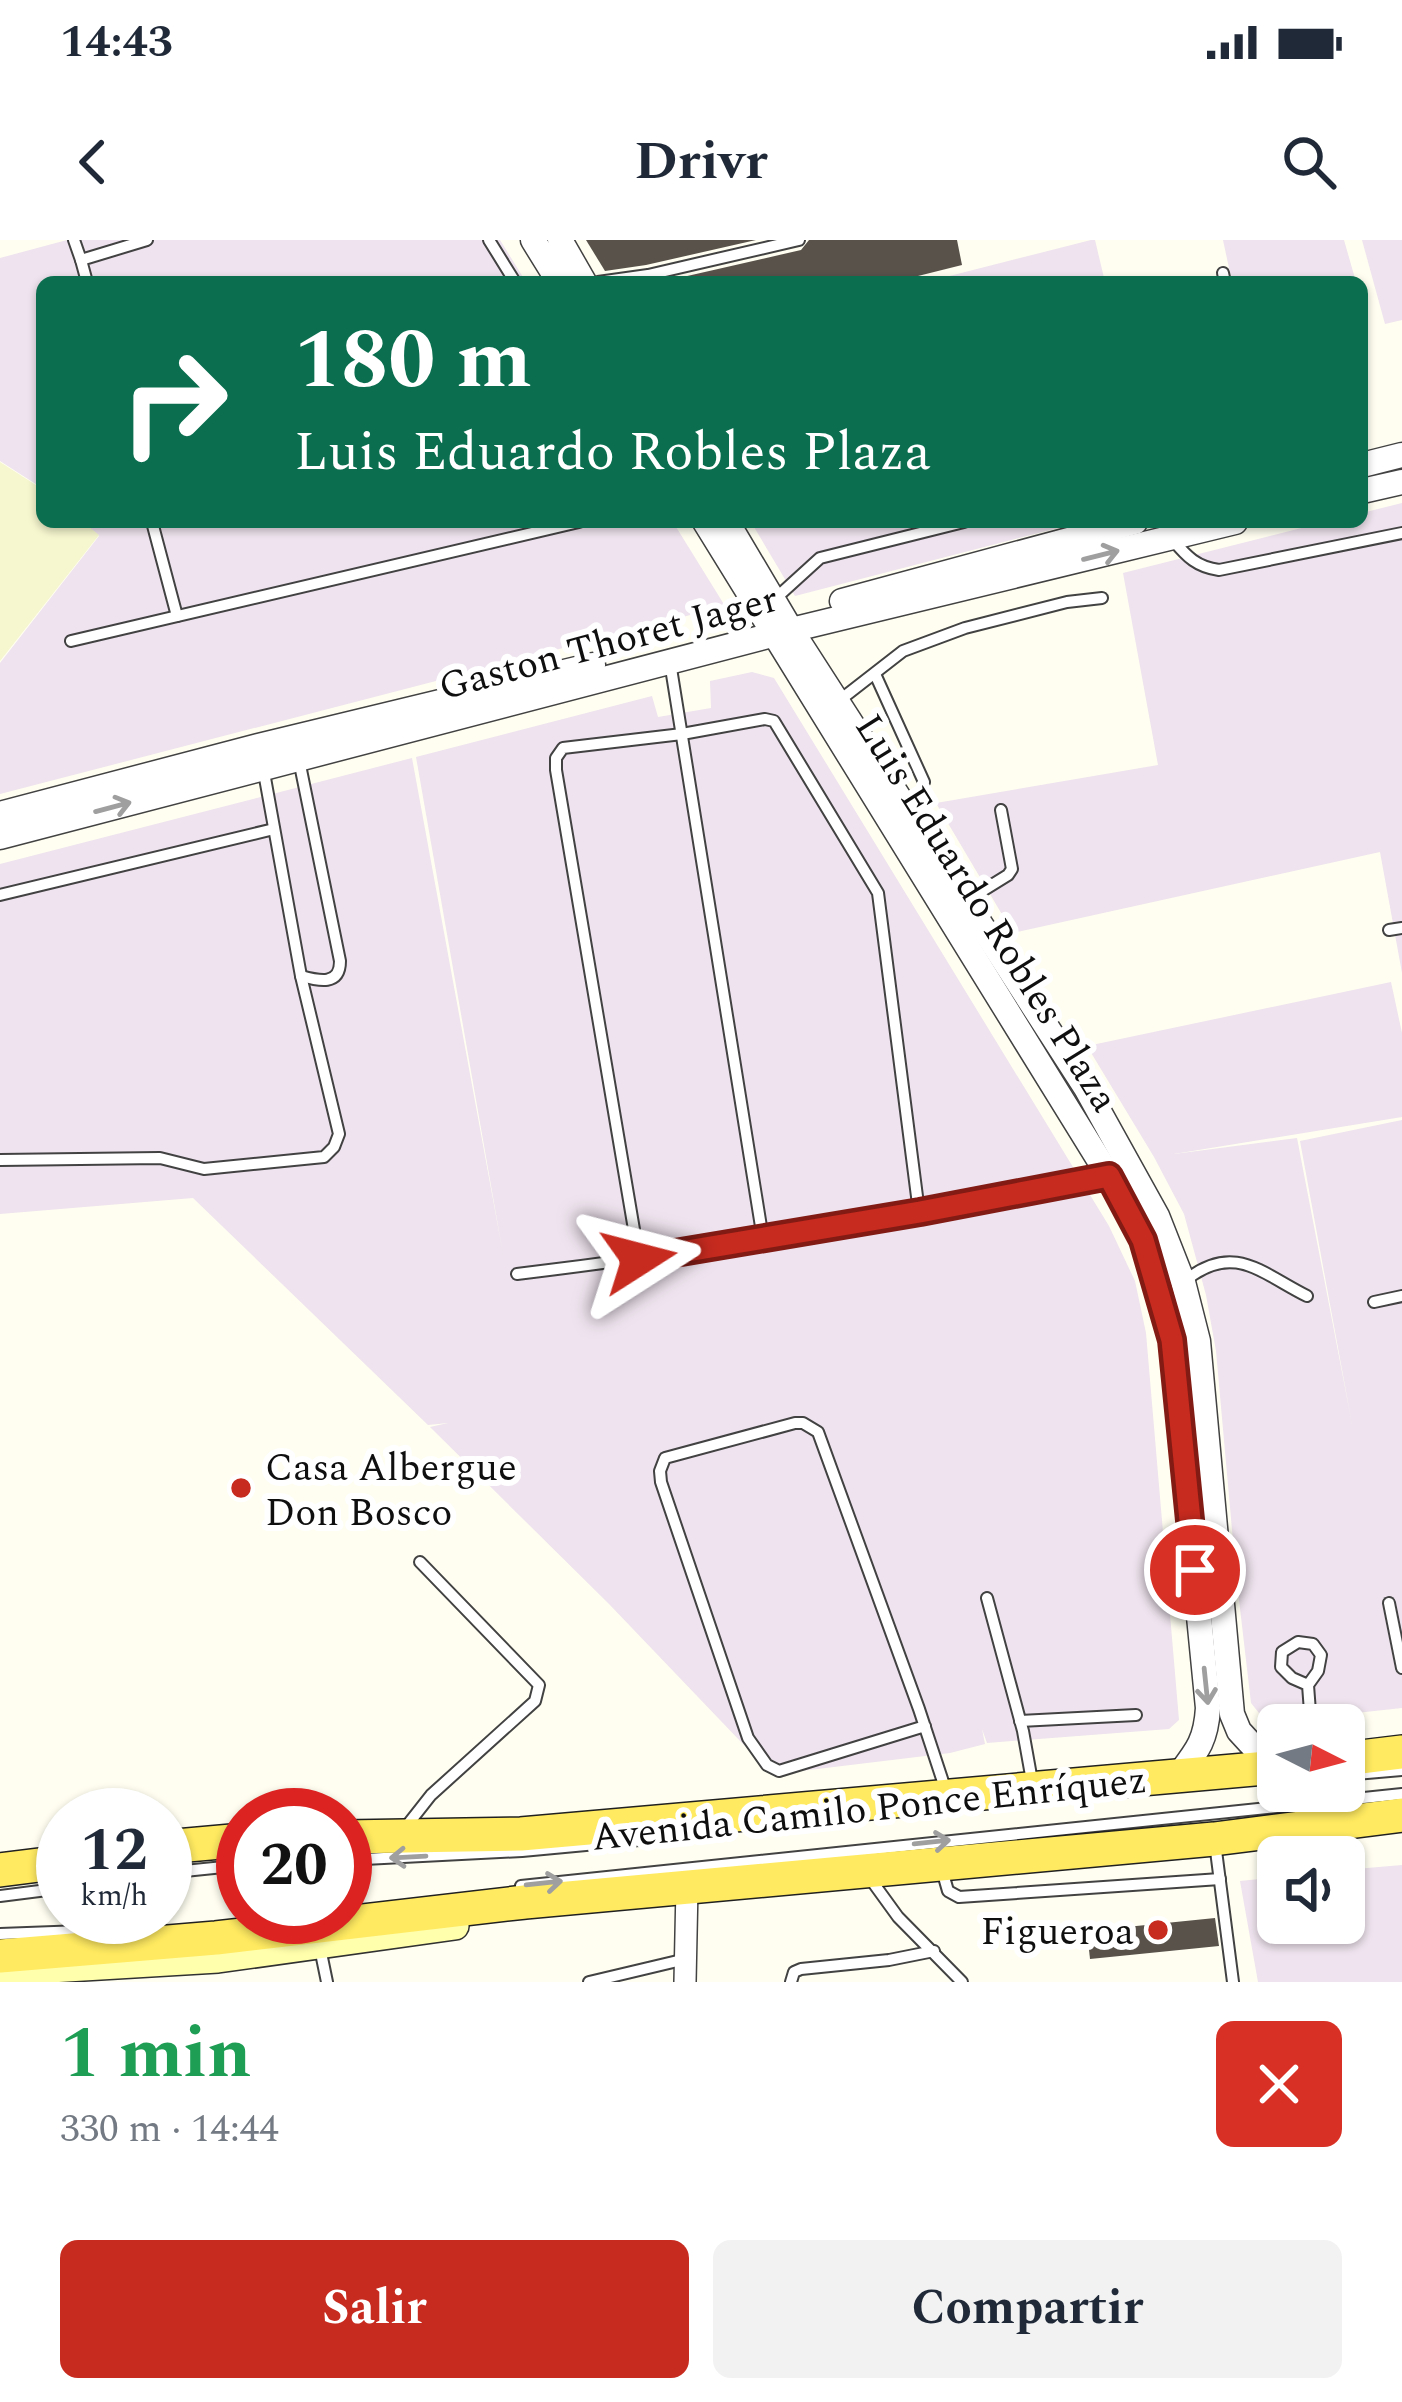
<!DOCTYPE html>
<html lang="es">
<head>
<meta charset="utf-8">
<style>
  body { margin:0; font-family:Spectral,serif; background:#f2f2f3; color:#1f2937; height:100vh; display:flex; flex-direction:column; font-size:45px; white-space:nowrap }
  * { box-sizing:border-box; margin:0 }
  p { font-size:39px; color:#747a83 }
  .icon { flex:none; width:66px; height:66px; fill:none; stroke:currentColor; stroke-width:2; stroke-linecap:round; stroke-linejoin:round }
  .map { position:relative; height:1742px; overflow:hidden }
  .drawer { display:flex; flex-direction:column; background:#fff; flex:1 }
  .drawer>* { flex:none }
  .banner { position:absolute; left:36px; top:36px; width:1332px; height:252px; border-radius:18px; box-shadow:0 3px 9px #0004; background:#0b6e4f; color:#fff; overflow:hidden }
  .needle { width:78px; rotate:96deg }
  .controls { position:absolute; left:1257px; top:1464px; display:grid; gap:24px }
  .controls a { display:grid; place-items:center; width:108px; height:108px; border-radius:18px; background:#fff; box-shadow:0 3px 9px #0004; font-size:60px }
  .speed { position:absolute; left:36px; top:1548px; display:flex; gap:24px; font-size:60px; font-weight:700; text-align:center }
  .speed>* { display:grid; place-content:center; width:156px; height:156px; border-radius:50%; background:#fff; box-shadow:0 3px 9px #0004; line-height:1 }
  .speed small { font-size:30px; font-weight:400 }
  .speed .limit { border:18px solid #d22; background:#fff; color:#111 }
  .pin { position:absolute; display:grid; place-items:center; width:102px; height:102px; color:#fff; margin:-51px; border:6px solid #fff; border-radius:50%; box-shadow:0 3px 12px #0007 }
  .me { position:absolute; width:132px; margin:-66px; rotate:81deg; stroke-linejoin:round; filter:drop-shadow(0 0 9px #0008) }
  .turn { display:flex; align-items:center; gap:42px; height:252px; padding:0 60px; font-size:54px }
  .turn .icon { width:156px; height:156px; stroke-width:2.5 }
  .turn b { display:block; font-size:84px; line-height:102px }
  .round { display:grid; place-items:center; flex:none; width:126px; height:126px; border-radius:18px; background:#f2f2f3 }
  .summary { display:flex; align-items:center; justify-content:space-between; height:204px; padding:0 60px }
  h1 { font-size:72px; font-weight:700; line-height:90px; color:#1e9e55 }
  .action { display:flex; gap:24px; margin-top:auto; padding:24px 60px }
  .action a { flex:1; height:138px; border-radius:18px; background:#c72a1f; color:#fff; font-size:48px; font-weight:700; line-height:138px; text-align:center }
  .action a+a { background:#f2f2f3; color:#1f2937 }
  .status { display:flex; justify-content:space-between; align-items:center; height:84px; padding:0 60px; background:#fff; direction:ltr }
  .status svg { height:33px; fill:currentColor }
  header { display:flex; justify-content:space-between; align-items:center; height:156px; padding:0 60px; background:#fff; font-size:54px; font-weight:700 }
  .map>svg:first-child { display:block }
  .industrial { fill:#eee3ee }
  .farmland { fill:#f6f7cf }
  .building { fill:#58524b }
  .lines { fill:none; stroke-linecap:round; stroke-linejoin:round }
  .service-casing { stroke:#424242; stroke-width:14 }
  .minor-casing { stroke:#424242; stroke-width:24 }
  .tertiary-casing { stroke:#424242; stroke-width:27 }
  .secondary-casing { stroke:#313131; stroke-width:30 }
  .primary-casing { stroke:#202020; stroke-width:36 }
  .service { stroke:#fff; stroke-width:10 }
  .minor { stroke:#fff; stroke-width:21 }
  .tertiary { stroke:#fff; stroke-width:24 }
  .secondary { stroke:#ffffac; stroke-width:27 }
  .primary { stroke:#ffea61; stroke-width:33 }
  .oneway { stroke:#9f9f9f }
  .route-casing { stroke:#811b14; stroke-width:30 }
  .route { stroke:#c72a1f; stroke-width:21 }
  .poi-dot { fill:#c72a1f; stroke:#fff; stroke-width:4.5 }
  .labels { text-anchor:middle; stroke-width:12; stroke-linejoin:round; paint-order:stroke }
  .street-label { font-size:39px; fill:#0f0f0f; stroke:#fff }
  .poi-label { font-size:39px; fill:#0f0f0f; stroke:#fff; text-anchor:start }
</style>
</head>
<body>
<div class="status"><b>14:43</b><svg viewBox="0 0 49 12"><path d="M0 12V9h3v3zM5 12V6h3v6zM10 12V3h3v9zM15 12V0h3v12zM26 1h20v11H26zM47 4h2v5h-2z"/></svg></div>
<header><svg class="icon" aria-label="back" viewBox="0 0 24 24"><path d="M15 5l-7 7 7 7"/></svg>Drivr<svg class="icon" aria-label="search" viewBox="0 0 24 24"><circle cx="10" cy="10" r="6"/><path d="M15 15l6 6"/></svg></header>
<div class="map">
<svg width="1402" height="1742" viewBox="0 0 1402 1742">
  <rect width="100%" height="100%" fill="#fffef1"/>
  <g class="industrial">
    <path d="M67 0H500L526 42H42V248L0 221V18Z"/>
    <path d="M1091 0H1095L1105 42H926Z"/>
    <path d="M1223 0H1344L1356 42H1232Z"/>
    <path d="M1362 0H1402V80L1385 84Z"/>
    <path d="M1402 263V733L1380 612 1013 693 936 563 1158 525 1123 333 1325 282H1362V273Z"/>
    <path d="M84 282H673L725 366 0 554V423L99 296Z"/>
    <path d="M751 282H1081L795 356Z"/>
    <path d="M752 432 774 438 1109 986 1135 1041 1146 1093 1179 1480 1169 1489 987 1503 982 1489 985 1504 950 1513 784 1533 766 1528 609 1364 430 1187 448 1183 428 1185 193 958 0 974V624L412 518 503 1014 416 517 652 456 658 477 711 468 710 441Z"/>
    <path d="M1391 742 1402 793V877L1174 914 1297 898 1352 1184 1300 901 1402 880V1468L1273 1482 1263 1478 1251 1463 1236 1334 1216 1111 1206 1055 1184 974 1154 917 1087 806Z"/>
    <path d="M1402 1625V1742H1258L1240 1641 1278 1637V1683H1344V1630Z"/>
  </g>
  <path class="farmland" d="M0 222 42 249V282H83L99 295 0 421Z"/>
  <g class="building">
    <path d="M586 0H756L646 25 605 31Z"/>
    <path d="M809 0H957L962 25 894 42H661L801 10Z"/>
    <path d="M1215 1678 1219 1706 1090 1719 1087 1691Z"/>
  </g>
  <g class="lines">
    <defs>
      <g id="service">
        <path d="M74 0 81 20"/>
        <path d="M489 0 515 42"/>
        <path d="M1223 33 1225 42"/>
        <path d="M87 42 81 20 147 0"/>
        <path d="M598 42 648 35 799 0"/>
        <path d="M152 282 177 376"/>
        <path d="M1173 300C1187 317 1197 327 1219 330L1402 293"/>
        <path d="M776 358 820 318 964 282"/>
        <path d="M71 401 579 282"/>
        <path d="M670 422 763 999"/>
        <path d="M875 434 924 542"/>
        <path d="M840 460 903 411 965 388 1067 362 1102 358"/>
        <path d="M299 520 340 721C340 746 319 741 301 736"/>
        <path d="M0 655 274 589"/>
        <path d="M966 661 1008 635 1012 629 1001 570"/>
        <path d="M1389 690 1402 688"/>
        <path d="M0 920 160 918 204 929 324 917 334 907 339 894 301 736 263 527"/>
        <path d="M639 1019 556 530V518L563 508 682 494 765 479 774 481 878 653 919 972"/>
        <path d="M517 1034C715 1010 914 978 1109 936"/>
        <path d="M1186 1040C1234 1002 1261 1033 1307 1056"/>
        <path d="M1374 1062 1402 1056"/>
        <path d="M987 1358 1023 1491 1032 1541"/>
        <path d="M1389 1363 1402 1428"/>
        <path d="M1308 1445 1292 1438 1281 1427 1282 1412 1298 1402 1313 1404 1321 1415 1318 1431 1308 1445 1311 1485"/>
        <path d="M1020 1481 1136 1475"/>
        <path d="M925 1486 779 1531 767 1525 748 1498 661 1242 660 1231 665 1218 795 1183H803L818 1192 919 1469 947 1554"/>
        <path d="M1344 1535 1402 1530"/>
        <path d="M405 1588 431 1555 535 1461 539 1445 420 1322"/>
        <path d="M1215 1603 1233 1742"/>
        <path d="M345 1620 522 1611 671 1597"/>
        <path d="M942 1630 948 1651 959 1657 1220 1639"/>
        <path d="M165 1633 243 1625"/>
        <path d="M869 1637 898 1677 962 1742"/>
        <path d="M521 1646 1402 1554"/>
        <path d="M0 1656 63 1648"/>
        <path d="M0 1694 135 1689"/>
        <path d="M320 1708 327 1742"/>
        <path d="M589 1742 686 1719"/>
        <path d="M791 1742 794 1732 801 1729 889 1720 934 1711"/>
      </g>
      <path id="minor" d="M685 1742 687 1647"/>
      <g id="tertiary">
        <path d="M533 0 559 42"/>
        <path d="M560 0 584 42"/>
        <path d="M1362 225 1402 215"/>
        <path d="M1362 251 1402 242"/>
        <path d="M705 282 1109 936 1143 1000 1172 1101 1208 1468C1206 1501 1197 1511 1178 1536"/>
        <path d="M727 282 791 390 1086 848 1157 976 1183 1042 1198 1101 1232 1474 1239 1491 1273 1528"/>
        <path d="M842 361 1135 282"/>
        <path d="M0 574 258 506 593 425"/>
        <path d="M0 597 791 390 1235 282"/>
      </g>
      <path id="secondary" d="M0 1732 218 1719 455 1686"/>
      <g id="primary">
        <path d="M1344 1519 1402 1512"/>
        <path d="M345 1597 521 1594 1278 1527"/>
        <path d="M165 1607 243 1600"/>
        <path d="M0 1630 63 1622"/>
        <path d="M0 1716 216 1698 525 1662 1214 1599 1402 1575"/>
      </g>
    </defs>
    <use href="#service" class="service-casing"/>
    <use href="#minor" class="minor-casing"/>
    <use href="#tertiary" class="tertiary-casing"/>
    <use href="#secondary" class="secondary-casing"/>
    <use href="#primary" class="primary-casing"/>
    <use href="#service" class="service"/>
    <use href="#minor" class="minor"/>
    <use href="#tertiary" class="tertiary"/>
    <use href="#secondary" class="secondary"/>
    <use href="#primary" class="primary"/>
  </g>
  <defs><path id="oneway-shaft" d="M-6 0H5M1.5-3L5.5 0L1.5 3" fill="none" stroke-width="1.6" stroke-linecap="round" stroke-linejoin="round" transform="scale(3)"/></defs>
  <g class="oneway">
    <use href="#oneway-shaft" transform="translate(1101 315) rotate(-14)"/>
    <use href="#oneway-shaft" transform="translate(113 567) rotate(-15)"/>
    <use href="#oneway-shaft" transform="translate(1206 1446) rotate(84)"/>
    <use href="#oneway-shaft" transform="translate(932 1602) rotate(-6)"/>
    <use href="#oneway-shaft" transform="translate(408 1617) rotate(177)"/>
    <use href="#oneway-shaft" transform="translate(544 1643) rotate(-6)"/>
  </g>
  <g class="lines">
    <defs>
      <path id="route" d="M639 1019 920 972 1109 936 1143 1000 1172 1100 1195 1330"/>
    </defs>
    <use href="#route" class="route-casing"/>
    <use href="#route" class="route"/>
  </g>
  <g class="poi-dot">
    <circle cx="241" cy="1248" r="12"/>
    <circle cx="1158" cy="1690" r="12"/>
  </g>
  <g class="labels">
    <g class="street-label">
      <text transform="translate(608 401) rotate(-15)" y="14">Gaston Thoret Jager</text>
      <text transform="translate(988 672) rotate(58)" y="14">Luis Eduardo Robles Plaza</text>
      <text transform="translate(869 1567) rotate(-6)" y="14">Avenida Camilo Ponce Enríquez</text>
    </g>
    <g class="poi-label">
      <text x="265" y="1240">Casa Albergue<tspan x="265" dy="45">Don Bosco</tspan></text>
      <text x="1134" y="1704" text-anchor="end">Figueroa</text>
    </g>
  </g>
</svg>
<div class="controls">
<a><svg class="needle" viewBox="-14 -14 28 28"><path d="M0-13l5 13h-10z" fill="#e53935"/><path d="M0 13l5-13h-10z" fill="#747a83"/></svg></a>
<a><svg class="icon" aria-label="sound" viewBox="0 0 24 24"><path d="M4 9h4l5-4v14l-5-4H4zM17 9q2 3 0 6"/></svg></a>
</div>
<div class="speed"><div>12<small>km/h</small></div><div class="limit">20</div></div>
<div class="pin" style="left:1195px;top:1330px;background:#d93025"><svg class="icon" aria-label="arrive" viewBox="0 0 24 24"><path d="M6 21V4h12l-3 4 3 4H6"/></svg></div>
<svg class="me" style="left:639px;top:1019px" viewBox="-20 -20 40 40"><path d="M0-17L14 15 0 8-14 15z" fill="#c72a1f" stroke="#fff" stroke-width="4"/></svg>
<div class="banner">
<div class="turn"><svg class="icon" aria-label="right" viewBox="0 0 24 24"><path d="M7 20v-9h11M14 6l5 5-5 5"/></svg><div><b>180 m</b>Luis Eduardo Robles Plaza</div></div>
</div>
</div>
<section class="drawer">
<div class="summary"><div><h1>1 min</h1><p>330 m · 14:44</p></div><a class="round" style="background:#d93025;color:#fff"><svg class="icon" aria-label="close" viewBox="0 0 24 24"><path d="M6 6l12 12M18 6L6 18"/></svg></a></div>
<div class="action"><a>Salir</a><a>Compartir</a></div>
</section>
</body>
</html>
